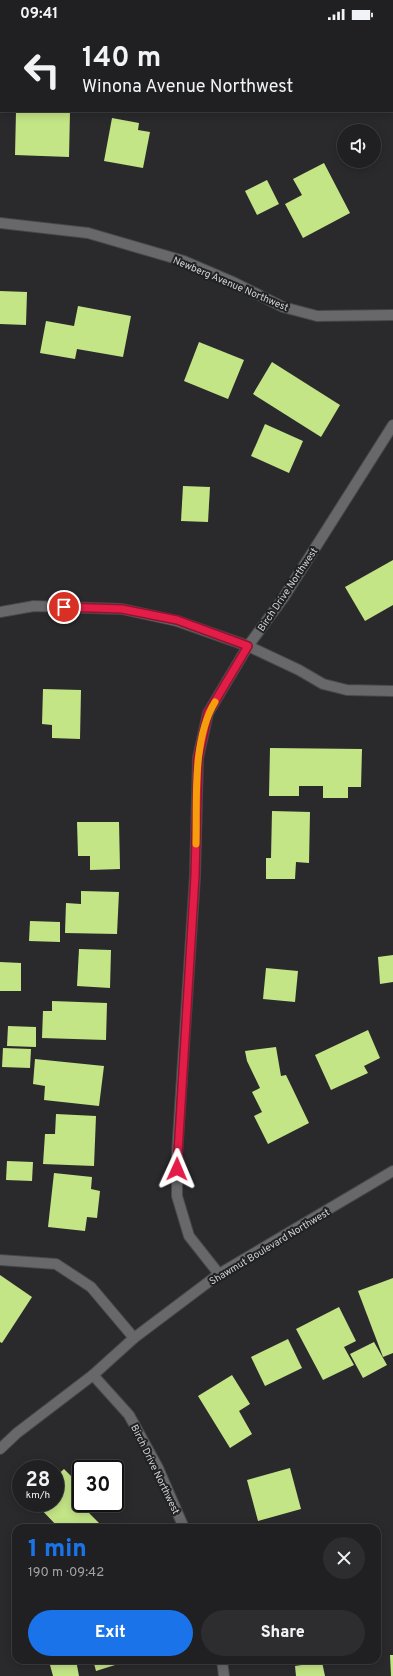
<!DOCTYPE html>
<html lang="en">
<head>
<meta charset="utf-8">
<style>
  body { margin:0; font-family:Overpass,sans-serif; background:#2d2d2f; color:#f1f3f6; height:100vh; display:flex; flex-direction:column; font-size:15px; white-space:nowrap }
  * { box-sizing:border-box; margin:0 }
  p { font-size:13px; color:#a2a3a5 }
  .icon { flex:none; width:22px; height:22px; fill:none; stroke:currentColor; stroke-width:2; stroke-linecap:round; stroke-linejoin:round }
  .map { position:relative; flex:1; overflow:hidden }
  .drawer { position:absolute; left:12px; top:1496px; width:369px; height:140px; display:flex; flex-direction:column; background:#202022; border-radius:12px; box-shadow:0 2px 10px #0003,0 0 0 1px #3d3e40 }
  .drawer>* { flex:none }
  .guide { position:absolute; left:0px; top:0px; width:393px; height:84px; box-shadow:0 2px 10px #0003,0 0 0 1px #3d3e40; background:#202022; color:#f1f3f6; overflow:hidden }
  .buttons { position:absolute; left:337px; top:96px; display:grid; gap:8px }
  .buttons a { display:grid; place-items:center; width:44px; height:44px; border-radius:50%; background:#202022; box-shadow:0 2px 10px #0003,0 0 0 1px #3d3e40; font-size:20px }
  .speed { position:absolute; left:12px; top:1432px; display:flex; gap:8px; font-size:20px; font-weight:700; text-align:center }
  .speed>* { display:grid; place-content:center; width:52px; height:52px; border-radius:50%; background:#202022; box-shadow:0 2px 10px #0003,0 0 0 1px #3d3e40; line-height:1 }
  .speed small { font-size:10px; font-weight:400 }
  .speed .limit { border:2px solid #111; border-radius:6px; background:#fff; color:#111 }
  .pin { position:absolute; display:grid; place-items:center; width:34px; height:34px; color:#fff; margin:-17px; border:2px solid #fff; border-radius:50%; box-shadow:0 1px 4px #0007 }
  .me { position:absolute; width:44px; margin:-22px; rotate:1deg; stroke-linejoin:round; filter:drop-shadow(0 0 3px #0008) }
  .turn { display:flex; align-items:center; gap:14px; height:84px; padding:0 16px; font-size:18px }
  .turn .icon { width:52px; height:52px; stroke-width:2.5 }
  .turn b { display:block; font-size:28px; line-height:34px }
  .round { display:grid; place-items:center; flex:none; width:42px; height:42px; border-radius:21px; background:#2d2d2f }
  .summary { display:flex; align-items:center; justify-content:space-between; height:68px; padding:0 16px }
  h1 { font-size:24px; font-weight:800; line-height:30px; color:#1a73e8 }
  .cta { display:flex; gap:8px; margin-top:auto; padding:8px 16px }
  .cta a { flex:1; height:46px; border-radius:24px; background:#1a73e8; color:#fff; font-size:16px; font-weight:800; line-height:46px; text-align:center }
  .cta a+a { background:#2d2d2f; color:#f1f3f6 }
  .status { display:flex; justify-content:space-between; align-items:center; height:28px; padding:0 20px; background:#202022; direction:ltr }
  .status svg { height:11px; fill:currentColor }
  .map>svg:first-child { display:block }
  .building { fill:#c4e586 }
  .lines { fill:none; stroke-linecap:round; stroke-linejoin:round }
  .service-casing { stroke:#47484a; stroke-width:12 }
  .minor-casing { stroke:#47484a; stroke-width:12 }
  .service { stroke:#68686b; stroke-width:10 }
  .minor { stroke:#68686b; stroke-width:10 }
  .route-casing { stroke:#92132f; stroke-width:10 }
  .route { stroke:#e11d48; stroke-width:7 }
  .slow { stroke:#f59e0b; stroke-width:7 }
  .labels { text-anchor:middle; stroke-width:4; stroke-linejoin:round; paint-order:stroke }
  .street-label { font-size:10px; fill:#d1d1d2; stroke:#202123 }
</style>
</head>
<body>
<div class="status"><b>09:41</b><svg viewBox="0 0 49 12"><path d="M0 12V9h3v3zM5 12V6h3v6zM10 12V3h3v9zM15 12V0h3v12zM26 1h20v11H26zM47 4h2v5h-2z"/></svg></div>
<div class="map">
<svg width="393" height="1648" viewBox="0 0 393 1648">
  <rect width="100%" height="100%" fill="#2a2a2d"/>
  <g class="building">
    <path d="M16 83H70L69 129 15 127Z"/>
    <path d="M112 90 139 95 138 102 150 104 143 140 104 133Z"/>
    <path d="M324 135 350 185 303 210 285 176 302 167 293 151Z"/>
    <path d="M267 152 279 176 257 187 245 163Z"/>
    <path d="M0 263 27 264 26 297 0 296Z"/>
    <path d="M78 278 131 288 123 329 77 321 75 331 40 325 46 293 74 298Z"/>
    <path d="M199 314 244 332 228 371 184 353Z"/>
    <path d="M272 334 340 377 321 409 253 366Z"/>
    <path d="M265 396 303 413 289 445 251 428Z"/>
    <path d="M183 458 210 459 208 494 181 493Z"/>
    <path d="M393 532V577L365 593 345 559Z"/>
    <path d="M43 661 81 662 80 711 52 710V697L42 696Z"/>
    <path d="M270 720 362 721 361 759H348V770H323V758H299V768H269Z"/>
    <path d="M272 783 310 784 309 835 296 834 295 851H266V830H271Z"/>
    <path d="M77 794H119L120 841 90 842V828H78Z"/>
    <path d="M81 863 119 864 117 906 65 905 66 875 81 876Z"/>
    <path d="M30 893 60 894V914L29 913Z"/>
    <path d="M79 921 111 922 110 960 77 958Z"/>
    <path d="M393 927V954L380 956 378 929Z"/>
    <path d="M0 934 21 935V963H0Z"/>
    <path d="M266 940 298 943 295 974 263 971Z"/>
    <path d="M52 973 107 975 106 1012 42 1010 43 983H52Z"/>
    <path d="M8 998 36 999V1019L7 1018Z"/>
    <path d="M368 1002 380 1030 364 1038 368 1045 331 1062 315 1027Z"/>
    <path d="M276 1019 281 1048 286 1047 309 1095 268 1116 254 1088 262 1084 252 1064 260 1060 247 1033 245 1023Z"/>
    <path d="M3 1020 31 1021 30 1040 2 1039Z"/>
    <path d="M35 1031 104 1038 99 1078 44 1072 45 1058 33 1056Z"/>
    <path d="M56 1086 96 1088 94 1138 43 1136 45 1106H55Z"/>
    <path d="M7 1133 33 1134 32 1153 6 1152Z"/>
    <path d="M54 1145 92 1149 91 1161 100 1163 97 1190 87 1189 85 1203 48 1199Z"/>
    <path d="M0 1247 32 1269 2 1315 0 1314Z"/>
    <path d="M393 1250V1325L383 1329 358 1263Z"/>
    <path d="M339 1279 356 1313 344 1319 354 1337 323 1352 296 1301Z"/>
    <path d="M288 1311 302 1340 265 1358 251 1329Z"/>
    <path d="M374 1314 387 1337 363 1350 350 1326Z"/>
    <path d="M232 1347 250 1376 239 1383 252 1406 230 1420 198 1368Z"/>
    <path d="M290 1440 301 1481 258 1493 247 1452Z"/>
    <path d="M64 1441 81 1458V1469L77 1473 104 1500H59L35 1475H55V1449Z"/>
    <path d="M284 1495 285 1500H271Z"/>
    <path d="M390 1627H393V1648H391Z"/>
    <path d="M76 1632 79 1648H53L50 1637Z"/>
    <path d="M93 1632H131L96 1643Z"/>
    <path d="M322 1634 325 1648H296L295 1638Z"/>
  </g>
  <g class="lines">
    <defs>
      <path id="service" d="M0 1232 56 1236 91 1259 134 1310"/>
      <g id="minor">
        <path d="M0 195 88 205 184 233 233 254 283 279 317 288 393 287"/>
        <path d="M0 584 34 578 122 581 177 593 248 618 299 642 323 656 347 662 393 663"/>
        <path d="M219 1246 189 1208 177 1168V1127L195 848 198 730 208 685 248 618 284 569 393 397"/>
        <path d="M93 1347 129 1387 158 1440 184 1500"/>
        <path d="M0 1421 17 1405 93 1347 134 1310 219 1246 393 1143"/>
        <path d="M222 1632 224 1648"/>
      </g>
    </defs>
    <use href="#service" class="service-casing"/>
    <use href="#minor" class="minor-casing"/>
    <use href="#service" class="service"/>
    <use href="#minor" class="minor"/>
  </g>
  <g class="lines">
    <defs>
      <path id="route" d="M64 579 122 581 177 592 248 618 208 685 198 730 195 848 177 1141"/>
    </defs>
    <use href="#route" class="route-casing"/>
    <use href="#route" class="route"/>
    <path class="slow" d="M196 816C197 773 192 712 215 674"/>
  </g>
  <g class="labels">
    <g class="street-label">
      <text transform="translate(231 255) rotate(23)" y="4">Newberg Avenue Northwest</text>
      <text transform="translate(287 561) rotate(-56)" y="4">Birch Drive Northwest</text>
      <text transform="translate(269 1218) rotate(-31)" y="4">Shawmut Boulevard Northwest</text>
      <text transform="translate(156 1441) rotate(64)" y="4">Birch Drive Northwest</text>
    </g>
  </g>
</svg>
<div class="buttons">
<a><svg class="icon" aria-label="sound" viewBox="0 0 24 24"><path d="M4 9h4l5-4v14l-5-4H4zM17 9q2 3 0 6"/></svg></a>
</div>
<div class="speed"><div>28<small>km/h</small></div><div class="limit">30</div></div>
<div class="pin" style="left:64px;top:579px;background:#d93025"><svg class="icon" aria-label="arrive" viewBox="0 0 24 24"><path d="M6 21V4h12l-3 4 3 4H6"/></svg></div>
<svg class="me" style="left:177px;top:1141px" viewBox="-20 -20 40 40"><path d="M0-17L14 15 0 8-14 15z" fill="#e11d48" stroke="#fff" stroke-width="4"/></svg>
<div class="guide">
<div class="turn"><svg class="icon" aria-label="left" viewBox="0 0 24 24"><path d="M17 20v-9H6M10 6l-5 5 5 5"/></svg><div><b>140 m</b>Winona Avenue Northwest</div></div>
</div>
<section class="drawer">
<div class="summary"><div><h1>1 min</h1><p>190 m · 09:42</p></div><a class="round"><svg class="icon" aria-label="close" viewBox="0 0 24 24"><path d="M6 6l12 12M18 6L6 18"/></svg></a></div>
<div class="cta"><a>Exit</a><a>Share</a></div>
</section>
</div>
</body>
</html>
